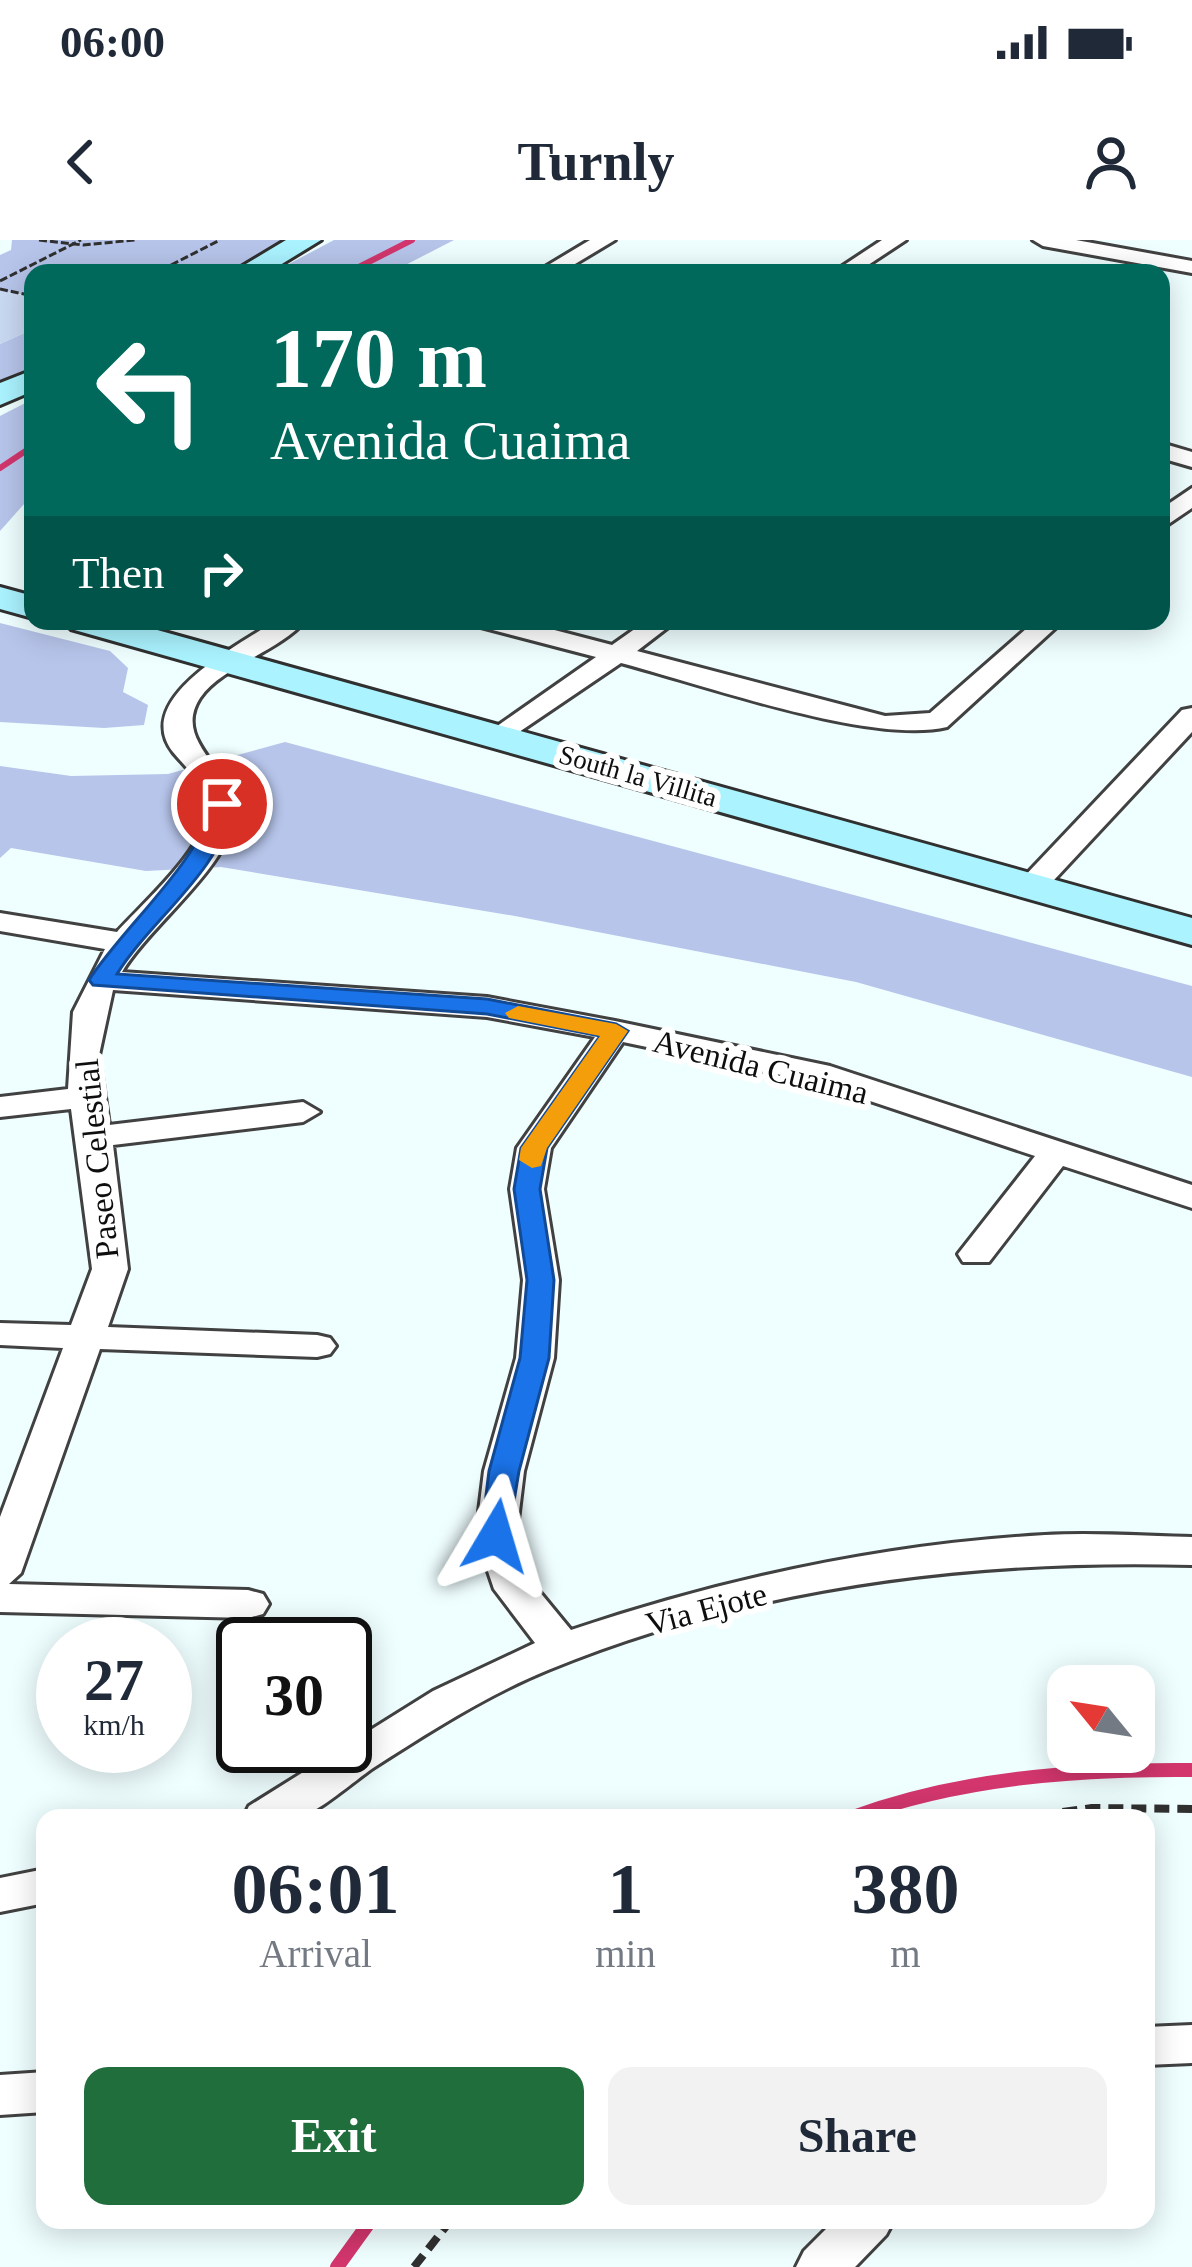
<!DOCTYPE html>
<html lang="en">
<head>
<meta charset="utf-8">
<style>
  body { margin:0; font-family:Georgia,serif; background:#f2f2f3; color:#1f2937; height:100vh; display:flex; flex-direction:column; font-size:45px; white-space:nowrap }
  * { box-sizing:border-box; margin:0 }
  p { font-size:39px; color:#747a83 }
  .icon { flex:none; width:66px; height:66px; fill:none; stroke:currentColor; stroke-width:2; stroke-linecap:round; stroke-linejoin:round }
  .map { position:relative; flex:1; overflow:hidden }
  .panel { position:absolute; left:36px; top:1569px; width:1119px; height:420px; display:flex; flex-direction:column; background:#fff; border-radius:24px; box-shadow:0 6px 30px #0003 }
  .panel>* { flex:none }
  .hud { position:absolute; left:24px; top:24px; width:1146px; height:366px; border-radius:24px; box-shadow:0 6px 30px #0003; background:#00695c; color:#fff; overflow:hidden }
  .needle { width:78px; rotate:300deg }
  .fabs { position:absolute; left:1047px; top:1425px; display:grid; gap:24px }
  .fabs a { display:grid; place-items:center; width:108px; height:108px; border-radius:24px; background:#fff; box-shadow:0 6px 30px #0003; font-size:60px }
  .speed { position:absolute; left:36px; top:1377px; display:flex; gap:24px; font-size:60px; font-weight:700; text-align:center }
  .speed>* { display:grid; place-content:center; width:156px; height:156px; border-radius:50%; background:#fff; box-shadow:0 6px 30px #0003; line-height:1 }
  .speed small { font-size:30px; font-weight:400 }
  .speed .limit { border:6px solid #111; border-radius:18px; background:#fff; color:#111 }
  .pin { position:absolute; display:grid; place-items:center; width:102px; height:102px; color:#fff; margin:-51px; border:6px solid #fff; border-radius:50%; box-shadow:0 3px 12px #0007 }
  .me { position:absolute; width:132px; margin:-66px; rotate:7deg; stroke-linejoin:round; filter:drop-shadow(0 0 9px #0008) }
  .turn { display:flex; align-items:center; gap:42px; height:252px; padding:0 48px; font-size:54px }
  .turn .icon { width:156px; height:156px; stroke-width:2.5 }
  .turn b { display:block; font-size:84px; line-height:102px }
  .then { display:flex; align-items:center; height:114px; padding:0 48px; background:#0003; gap:24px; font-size:45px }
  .eta { display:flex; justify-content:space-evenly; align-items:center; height:204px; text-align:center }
  .eta b { font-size:72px; font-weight:700; line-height:84px }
  .cta { display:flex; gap:24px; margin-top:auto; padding:24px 48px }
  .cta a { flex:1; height:138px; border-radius:24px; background:#206e3c; color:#fff; font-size:48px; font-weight:700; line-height:138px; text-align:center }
  .cta a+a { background:#f2f2f3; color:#1f2937 }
  .status { display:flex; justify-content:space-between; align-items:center; height:84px; padding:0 60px; background:#fff; direction:ltr }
  .status svg { height:33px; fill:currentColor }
  header { display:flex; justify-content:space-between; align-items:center; height:156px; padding:0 48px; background:#fff; font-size:54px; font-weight:700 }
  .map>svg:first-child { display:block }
  .green { fill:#b7c5eb }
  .pitch { fill:#c9d9f2 }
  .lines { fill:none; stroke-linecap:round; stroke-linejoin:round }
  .stream-far1 { stroke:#d2366c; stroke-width:6 }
  .stream { stroke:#d2366c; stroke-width:14 }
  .street-casing { stroke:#414141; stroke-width:6 }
  .secondary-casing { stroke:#303030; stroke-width:6 }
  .path-far1 { stroke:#303030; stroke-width:3; stroke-dasharray:8 3; stroke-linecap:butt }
  .path { stroke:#303030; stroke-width:8; stroke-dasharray:15 8; stroke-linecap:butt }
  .street { fill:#fff; fill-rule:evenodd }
  .secondary { fill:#aaf3ff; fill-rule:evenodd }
  .route { fill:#1a73e8; stroke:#114b97; stroke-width:3 }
  .slow { fill:#f59e0b }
  .labels { text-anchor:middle; stroke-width:12; stroke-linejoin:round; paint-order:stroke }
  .far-street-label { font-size:27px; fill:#0e0e0e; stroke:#fff }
  .street-label { font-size:33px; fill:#0e0e0e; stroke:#fff }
</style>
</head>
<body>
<div class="status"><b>06:00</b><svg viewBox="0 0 49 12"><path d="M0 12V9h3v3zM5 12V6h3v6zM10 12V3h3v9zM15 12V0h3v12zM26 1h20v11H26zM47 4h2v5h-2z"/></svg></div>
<header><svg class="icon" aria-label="back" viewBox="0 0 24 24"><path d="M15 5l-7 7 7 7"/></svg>Turnly<svg class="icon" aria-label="person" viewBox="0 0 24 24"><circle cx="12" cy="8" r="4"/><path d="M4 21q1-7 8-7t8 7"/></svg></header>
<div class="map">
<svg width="1192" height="2027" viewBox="0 0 1192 2027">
  <rect width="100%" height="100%" fill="#effeff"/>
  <g class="green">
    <path d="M12 0H292L228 33H33V57L0 50V15L11 10Z"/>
    <path d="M334 0H454L390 33H272Z"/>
    <path d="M33 89V127L0 143V104Z"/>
    <path d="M33 159V254L0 291V176Z"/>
    <path d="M0 383 110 411 128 428 123 452 148 465 144 485 104 488 0 482Z"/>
    <path d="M285 502 1192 746V837L856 742 515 676 221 627 146 631 11 608 0 618V526L71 536 168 534Z"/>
  </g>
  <path class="pitch" d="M0 50 33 58V89L0 104Z"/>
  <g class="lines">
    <g class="stream-far1">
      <path d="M347 33 412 0"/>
      <path d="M0 228 33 206"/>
    </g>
    <g class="stream">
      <path d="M850 1578C959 1538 1076 1529 1192 1530"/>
      <path d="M337 2027 371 1980"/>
    </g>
    <defs>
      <g id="street">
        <path d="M590 0H615L560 33H535Z"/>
        <path d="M882 0H906L856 33H832Z"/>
        <path d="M1033 0H1076L1192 21V33L1043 6Z"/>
        <path d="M1161 203 1192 212V227L1161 218Z"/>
        <path d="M1192 248V268L1161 289V269Z"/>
        <path d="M275 381H305C279 411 221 427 200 458 169 506 246 533 233 583 221 633 150 686 122 732L487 757 615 781 830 826 1192 945V968L1063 926 989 1022H963L958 1014 1035 916 810 841 623 802 551 908 544 949 559 1040 554 1118 524 1231 516 1296 534 1345 571 1390C723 1339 884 1304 1045 1295 1094 1292 1143 1296 1192 1297V1325C972 1319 753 1346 548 1430 487 1455 429 1492 373 1528 354 1541 318 1573 297 1578 282 1582 259 1578 243 1578L249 1566 433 1451 535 1403 494 1349 476 1296 484 1231 516 1118 523 1040 510 949 517 908 595 797 487 777 113 750 99 815 109 885 303 862 320 872 303 882 113 905 128 1029 108 1087 317 1095 330 1098 336 1106 330 1114 317 1117 100 1109 21 1333 9 1344 248 1350 263 1354 269 1364 263 1374 248 1378 0 1372V1277L63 1108 0 1105V1083L71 1085 92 1029 71 869 0 877V857L68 849 73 772 105 709 0 691V673L117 692C142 664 210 605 207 566 206 544 186 528 173 512 131 458 240 405 275 381Z"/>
        <path d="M477 381H520L612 405 646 381H676L637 411 885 476 930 473 1035 381H1063L947 487C872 505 701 444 621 423L500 505 490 503 486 497 490 491 596 417 481 387Z"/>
        <path d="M1192 468V492L1041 654H1019L1015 648 1019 642 1182 470Z"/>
        <path d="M45 1629V1663L0 1672V1638Z"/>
        <path d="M1192 1785V1823L1146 1825V1787Z"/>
        <path d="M45 1832V1872L0 1875V1835Z"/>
        <path d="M835 1980H894L886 1995 855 2027H796L804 2011Z"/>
      </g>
      <g id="secondary">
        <path d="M286 0H321L267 33H231Z"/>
        <path d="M33 130V151L0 165V143Z"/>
        <path d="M0 347 33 356V378L0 369Z"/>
        <path d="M66 381H125L1192 678V705L71 389Z"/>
      </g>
    </defs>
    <use href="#street" class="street-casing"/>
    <use href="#secondary" class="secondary-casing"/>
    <g class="path-far1">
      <path d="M39 0 83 5 135 0"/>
      <path d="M171 25 220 0"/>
      <path d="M0 41 81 0"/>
      <path d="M0 49 33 56"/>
    </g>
    <g class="path">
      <path d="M1017 1578 1092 1568 1192 1569"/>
      <path d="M414 2027 451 1980"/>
    </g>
    <use href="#street" class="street"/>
    <use href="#secondary" class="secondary"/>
  </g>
  <path class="route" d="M222 557 233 564C222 631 152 678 117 734L487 759 616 784 628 791 547 908 540 949 554 1040 549 1118 519 1231 507 1303 496 1306 481 1296 489 1231 520 1118 527 1040 514 949 521 908 600 796 487 774 93 745 89 740C123 687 202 620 211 564Z"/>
  <path class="slow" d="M518 766 616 784 628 791 547 908 541 926 532 928 519 920 521 908 600 796 509 778 505 773Z"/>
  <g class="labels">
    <g class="far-street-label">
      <text transform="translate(638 536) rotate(16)" y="9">South la Villita</text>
    </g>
    <g class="street-label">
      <text transform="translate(761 826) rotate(14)" y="12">Avenida Cuaima</text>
      <text transform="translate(96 919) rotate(-96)" y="12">Paseo Celestial</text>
      <text transform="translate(706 1368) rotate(-15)" y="12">Via Ejote</text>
    </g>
  </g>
</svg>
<div class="fabs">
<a><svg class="needle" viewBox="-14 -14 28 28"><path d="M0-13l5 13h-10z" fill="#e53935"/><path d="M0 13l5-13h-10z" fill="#747a83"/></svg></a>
</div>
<div class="speed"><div>27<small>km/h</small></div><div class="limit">30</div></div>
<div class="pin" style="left:222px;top:564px;background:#d93025"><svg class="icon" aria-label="arrive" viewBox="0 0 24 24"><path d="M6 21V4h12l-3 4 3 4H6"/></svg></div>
<svg class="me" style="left:496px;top:1296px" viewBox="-20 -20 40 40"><path d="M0-17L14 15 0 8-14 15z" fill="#1a73e8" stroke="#fff" stroke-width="4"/></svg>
<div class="hud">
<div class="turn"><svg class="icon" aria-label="left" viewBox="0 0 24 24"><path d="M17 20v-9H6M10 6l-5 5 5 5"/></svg><div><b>170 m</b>Avenida Cuaima</div></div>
<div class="then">Then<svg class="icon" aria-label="right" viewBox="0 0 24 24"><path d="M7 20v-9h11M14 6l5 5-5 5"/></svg></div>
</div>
<section class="panel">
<div class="eta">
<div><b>06:01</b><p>Arrival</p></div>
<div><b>1</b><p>min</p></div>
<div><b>380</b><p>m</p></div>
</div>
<div class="cta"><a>Exit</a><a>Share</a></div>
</section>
</div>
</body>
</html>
